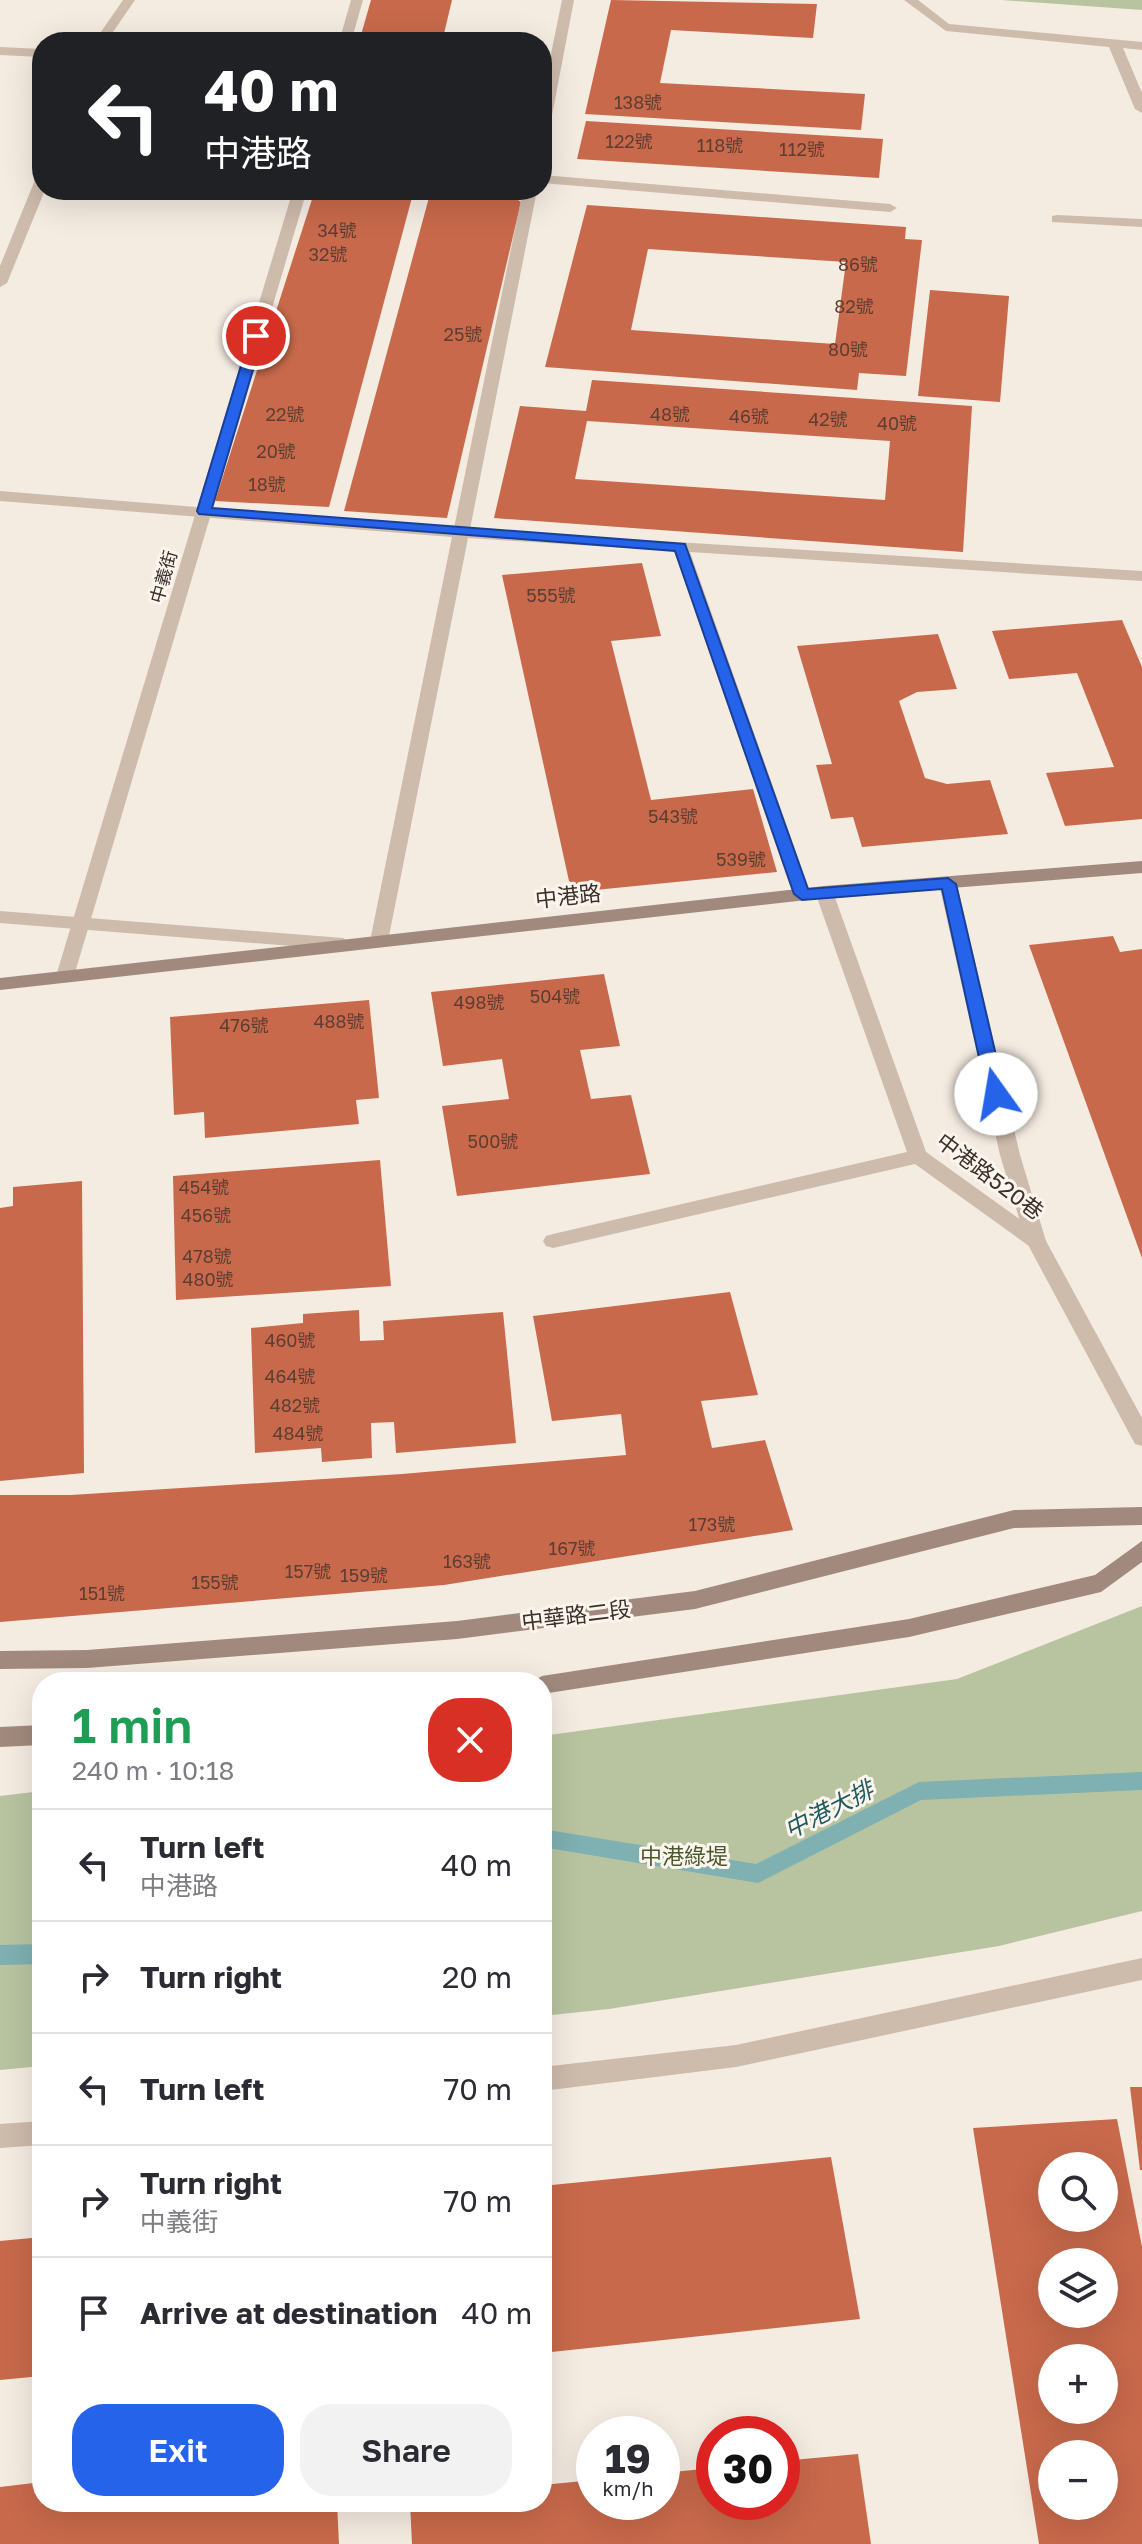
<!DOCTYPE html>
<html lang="en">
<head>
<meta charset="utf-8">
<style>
  body { margin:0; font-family:"Golos Text","Noto Sans TC",sans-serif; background:#f2f2f3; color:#2b2b33; height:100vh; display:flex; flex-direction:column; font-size:30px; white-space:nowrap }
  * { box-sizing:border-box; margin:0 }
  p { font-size:26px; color:#7c7c81 }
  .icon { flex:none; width:44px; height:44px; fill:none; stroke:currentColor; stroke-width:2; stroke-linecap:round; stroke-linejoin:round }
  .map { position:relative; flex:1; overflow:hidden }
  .side { position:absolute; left:32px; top:1672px; width:520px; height:840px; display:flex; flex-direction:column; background:#fff; border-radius:32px; box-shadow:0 8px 32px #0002 }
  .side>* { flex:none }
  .hud { position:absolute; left:32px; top:32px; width:520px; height:168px; border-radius:32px; box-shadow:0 8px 32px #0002; background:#202124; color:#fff; overflow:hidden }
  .fabs { position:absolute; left:1038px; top:2152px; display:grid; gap:16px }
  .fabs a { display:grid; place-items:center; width:80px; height:80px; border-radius:50%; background:#fff; box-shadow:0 8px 32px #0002; font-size:40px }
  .speed { position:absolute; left:576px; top:2416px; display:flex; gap:16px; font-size:40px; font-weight:700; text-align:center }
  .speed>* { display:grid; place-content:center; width:104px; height:104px; border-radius:50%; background:#fff; box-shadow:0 8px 32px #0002; line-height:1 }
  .speed small { font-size:20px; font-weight:400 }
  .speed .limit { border:12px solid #d22; background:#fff; color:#111 }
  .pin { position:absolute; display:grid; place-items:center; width:68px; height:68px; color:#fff; margin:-34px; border:4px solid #fff; border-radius:50%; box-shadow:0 2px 8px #0007 }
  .me { position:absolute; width:88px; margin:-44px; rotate:347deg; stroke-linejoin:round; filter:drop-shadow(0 0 6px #0008) }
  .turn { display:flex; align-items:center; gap:28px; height:168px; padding:0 40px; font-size:36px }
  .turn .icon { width:104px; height:104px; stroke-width:2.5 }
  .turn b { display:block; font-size:56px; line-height:68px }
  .round { display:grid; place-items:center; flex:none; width:84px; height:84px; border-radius:32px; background:#f2f2f3 }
  .head { display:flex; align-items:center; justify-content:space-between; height:136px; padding:0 40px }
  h1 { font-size:48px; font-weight:600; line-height:60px; color:#1e9e55 }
  .primary-button { display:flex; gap:16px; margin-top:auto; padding:16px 40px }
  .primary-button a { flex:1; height:92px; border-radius:32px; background:#2563eb; color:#fff; font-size:32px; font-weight:600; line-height:92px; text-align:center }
  .primary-button a+a { background:#f2f2f3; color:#2b2b33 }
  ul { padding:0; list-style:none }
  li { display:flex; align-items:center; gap:24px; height:112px; padding:0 40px; border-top:2px solid #e1e1e2 }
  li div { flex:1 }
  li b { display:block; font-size:30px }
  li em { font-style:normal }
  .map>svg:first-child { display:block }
  .green { fill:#b8c4a0 }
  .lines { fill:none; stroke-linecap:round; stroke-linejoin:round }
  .stream { fill:#7fb0b2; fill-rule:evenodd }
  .building { fill:#c8694b; fill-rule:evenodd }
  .lane { fill:#cdbbac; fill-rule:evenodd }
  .street { fill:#cdbbac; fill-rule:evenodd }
  .secondary { fill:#a18a7d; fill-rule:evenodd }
  .route { fill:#2563eb; stroke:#184099; stroke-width:2 }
  .labels { text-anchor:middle; stroke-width:6; stroke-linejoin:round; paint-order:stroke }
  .number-label { font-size:18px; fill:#5e3e33 }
  .far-street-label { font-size:18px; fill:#3b302b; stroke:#fbf5ee }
  .street-label { font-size:22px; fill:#3b302b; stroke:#fbf5ee }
  .park-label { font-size:22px; fill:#4a5a2e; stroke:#fbf5ee }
  .water-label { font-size:24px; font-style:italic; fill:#1f5a5e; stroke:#fbf5ee }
</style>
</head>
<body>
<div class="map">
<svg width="1142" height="2544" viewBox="0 0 1142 2544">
  <rect width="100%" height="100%" fill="#f4ebe1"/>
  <g class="green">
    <path d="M1002 0H1142V10Z"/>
    <path d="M1142 1606V1911L999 1946 609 2009 542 2016V1736L957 1679Z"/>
    <path d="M42 1791V2066L0 2070V1796Z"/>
  </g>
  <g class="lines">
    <g class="stream">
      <path d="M1142 1772V1790L921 1800 758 1883 542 1847V1829L756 1864 919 1782Z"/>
      <path d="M42 1944V1964L0 1965V1945Z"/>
    </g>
  </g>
  <g class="building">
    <path d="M371 0H452L442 42H359Z"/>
    <path d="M611 0 817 4 813 38 671 30 660 83 865 94 861 130 585 114Z"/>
    <path d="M586 121 883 139 879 178 577 159Z"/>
    <path d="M315 190H414L329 507 215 501Z"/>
    <path d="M431 190H503L521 202 447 518 344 511Z"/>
    <path d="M587 205 906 227 905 239 922 240 906 376 859 373 857 390 545 367ZM648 249 846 262 835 344 631 330Z"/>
    <path d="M930 290 1009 296 1000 402 918 396Z"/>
    <path d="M592 380 972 406 963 552 494 518 520 406 586 411ZM587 421 890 441 885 500 575 479Z"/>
    <path d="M642 563 661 636 611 641 651 800 753 789 777 872 585 891 569 881 502 575Z"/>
    <path d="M1122 620 1142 667V819L1065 826 1046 773 1114 767 1077 673 1009 679 992 631Z"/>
    <path d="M938 634 957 689 917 692 899 701 925 778 947 784 990 780 1008 834 862 847 853 817 831 819 816 765 832 764 797 646Z"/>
    <path d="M1113 936 1120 952 1142 949V1258L1029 945Z"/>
    <path d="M604 974 620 1046 580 1050 591 1099 631 1095 650 1174 457 1196 442 1106 509 1099 502 1059 443 1066 431 992Z"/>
    <path d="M369 1000 379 1098 356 1100 359 1124 205 1138 204 1112 174 1115 170 1017Z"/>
    <path d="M380 1160 391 1286 176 1300 173 1176Z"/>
    <path d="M82 1181 84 1473 0 1481V1208L13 1206V1187Z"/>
    <path d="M730 1292 758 1395 701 1401 712 1448 765 1440 793 1530 444 1585 0 1622V1495H71L402 1474 626 1455 621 1414 552 1421 533 1316Z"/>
    <path d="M359 1310 360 1341 384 1340 383 1321 503 1312 516 1443 396 1453 394 1422 371 1423 372 1458 322 1462 321 1448 255 1453 251 1328 303 1323V1314Z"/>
    <path d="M1130 2087H1142V2170H1140Z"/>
    <path d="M1117 2119 1142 2247V2544H1039L973 2128ZM1052 2166H1104V2218H1052ZM1052 2262H1104V2314H1052ZM1052 2358H1104V2410H1052ZM1052 2454H1104V2506H1052Z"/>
    <path d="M831 2157 860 2319 542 2353V2186Z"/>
    <path d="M42 2237V2376L0 2380V2241Z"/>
    <path d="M858 2454 871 2544H412L410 2502H542V2485L594 2480V2502H662V2473L714 2468V2502H782V2461Z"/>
    <path d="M42 2482V2502H337L339 2544H0V2487Z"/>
  </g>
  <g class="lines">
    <g class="lane">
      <path d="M562 0H574L549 131 542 135V98Z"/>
      <path d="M904 0H918L949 24 1142 42V50L1123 48 1142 93V113L1135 109 1109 47 946 31Z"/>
      <path d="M0 47 42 49V57L0 55Z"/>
      <path d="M542 175 890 204 897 208 890 212 542 183Z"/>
      <path d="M523 190H537L470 529 1142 571V581L690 552 811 894 802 900 793 894 674 551 468 538 388 941 379 947 370 941 452 537 0 501V491L454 528Z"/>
      <path d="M1057 215 1142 219V227L1052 222V216Z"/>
      <path d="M824 886 833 892 926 1152 1043 1236 1046 1241 1043 1246H1029L915 1164 553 1248 546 1246 543 1241 546 1236 553 1234 907 1152 815 892Z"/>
      <path d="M0 911 343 938 352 944 343 950 0 923Z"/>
    </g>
    <g class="street">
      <path d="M123 0H135L106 42H94Z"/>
      <path d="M351 0H363L351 42H339Z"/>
      <path d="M42 176V190H45L7 283 0 287V266L35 180Z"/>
      <path d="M293 190H307L74 976 65 982 59 980 56 976Z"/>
      <path d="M948 878 957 884 1020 1155 1046 1241 1142 1418V1446L1135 1444 1026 1241 1000 1155 939 884Z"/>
      <path d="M1142 1958V1980L736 2067 542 2091V2067L736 2045Z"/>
      <path d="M42 2121V2145L0 2148V2124Z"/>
    </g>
    <g class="secondary">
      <path d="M1142 861V873L824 898 0 990V978L824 886Z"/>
      <path d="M1142 1507V1525L1014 1528 695 1609 457 1639 87 1668 0 1669V1651L87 1650 457 1621 695 1591 1014 1510Z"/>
      <path d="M1142 1541V1562L1101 1592 909 1637 542 1694V1682H532L542 1676 909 1619 1095 1575Z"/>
      <path d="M42 1725V1745L0 1747V1727Z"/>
    </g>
  </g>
  <path class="route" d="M256 332 263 336 212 508 685 544 808 889 948 878 956 884 1005 1094 1002 1099H990L987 1094 942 889 802 900 794 894 675 551 199 514 197 511 250 336Z"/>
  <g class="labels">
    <g class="number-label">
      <text x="638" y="109">138號</text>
      <text x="629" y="148">122號</text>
      <text x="720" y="152">118號</text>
      <text x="802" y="156">112號</text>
      <text x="337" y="237">34號</text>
      <text x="328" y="261">32號</text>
      <text x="858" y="271">86號</text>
      <text x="854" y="313">82號</text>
      <text x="463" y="341">25號</text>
      <text x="848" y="356">80號</text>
      <text x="285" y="421">22號</text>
      <text x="670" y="421">48號</text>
      <text x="749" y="423">46號</text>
      <text x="828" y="426">42號</text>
      <text x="897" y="430">40號</text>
      <text x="276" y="458">20號</text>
      <text x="267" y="491">18號</text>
      <text x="551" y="602">555號</text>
      <text x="673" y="823">543號</text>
      <text x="741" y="866">539號</text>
      <text x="555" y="1003">504號</text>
      <text x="479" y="1009">498號</text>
      <text x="339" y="1028">488號</text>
      <text x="244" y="1032">476號</text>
      <text x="493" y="1148">500號</text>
      <text x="204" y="1194">454號</text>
      <text x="206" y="1222">456號</text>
      <text x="207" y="1263">478號</text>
      <text x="208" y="1286">480號</text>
      <text x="290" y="1347">460號</text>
      <text x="290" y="1383">464號</text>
      <text x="295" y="1412">482號</text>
      <text x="298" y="1440">484號</text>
      <text x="712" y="1531">173號</text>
      <text x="572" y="1555">167號</text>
      <text x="467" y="1568">163號</text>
      <text x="308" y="1578">157號</text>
      <text x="364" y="1582">159號</text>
      <text x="215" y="1589">155號</text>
      <text x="102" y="1600">151號</text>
    </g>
    <g class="far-street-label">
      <text transform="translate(164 577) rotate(-74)" y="6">中義街</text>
    </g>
    <g class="street-label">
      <text transform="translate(568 896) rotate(-6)" y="8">中港路</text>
      <text transform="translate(990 1176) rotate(37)" y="8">中港路520巷</text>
      <text transform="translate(576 1615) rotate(-7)" y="8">中華路二段</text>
    </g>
    <g class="park-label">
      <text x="684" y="1864">中港綠堤</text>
    </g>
    <g class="water-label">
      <text transform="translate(829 1810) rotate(-27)" y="8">中港大排</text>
    </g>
  </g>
</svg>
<div class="fabs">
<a><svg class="icon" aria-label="search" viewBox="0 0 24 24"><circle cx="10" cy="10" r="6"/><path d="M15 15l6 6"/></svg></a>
<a><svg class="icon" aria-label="layers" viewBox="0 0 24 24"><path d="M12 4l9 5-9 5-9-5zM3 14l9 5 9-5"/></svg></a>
<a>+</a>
<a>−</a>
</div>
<div class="speed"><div>19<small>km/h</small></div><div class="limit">30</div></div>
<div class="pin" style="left:256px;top:336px;background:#d93025"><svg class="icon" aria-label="arrive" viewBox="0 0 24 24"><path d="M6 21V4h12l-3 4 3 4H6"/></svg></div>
<svg class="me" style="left:996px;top:1094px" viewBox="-20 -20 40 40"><circle r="19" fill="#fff"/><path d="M0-13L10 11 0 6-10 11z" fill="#2563eb"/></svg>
<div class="hud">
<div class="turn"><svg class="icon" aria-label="left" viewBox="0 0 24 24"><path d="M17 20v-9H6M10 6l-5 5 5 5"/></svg><div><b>40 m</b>中港路</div></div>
</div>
<section class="side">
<div class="head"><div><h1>1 min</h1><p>240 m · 10:18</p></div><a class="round" style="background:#d93025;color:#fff"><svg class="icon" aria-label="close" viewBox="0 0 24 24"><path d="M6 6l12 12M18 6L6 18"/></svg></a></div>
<ul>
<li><svg class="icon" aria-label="left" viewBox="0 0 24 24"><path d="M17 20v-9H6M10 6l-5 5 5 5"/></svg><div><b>Turn left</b><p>中港路</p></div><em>40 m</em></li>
<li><svg class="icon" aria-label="right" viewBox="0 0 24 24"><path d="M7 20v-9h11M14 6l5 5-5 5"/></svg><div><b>Turn right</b></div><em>20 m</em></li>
<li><svg class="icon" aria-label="left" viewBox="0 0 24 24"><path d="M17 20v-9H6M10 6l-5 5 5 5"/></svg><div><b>Turn left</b></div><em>70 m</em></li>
<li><svg class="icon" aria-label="right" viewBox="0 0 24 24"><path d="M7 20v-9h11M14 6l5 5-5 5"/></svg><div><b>Turn right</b><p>中義街</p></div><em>70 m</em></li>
<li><svg class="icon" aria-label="arrive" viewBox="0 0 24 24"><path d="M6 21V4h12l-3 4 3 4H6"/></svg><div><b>Arrive at destination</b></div><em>40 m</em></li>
</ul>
<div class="primary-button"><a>Exit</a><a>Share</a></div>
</section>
</div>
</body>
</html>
